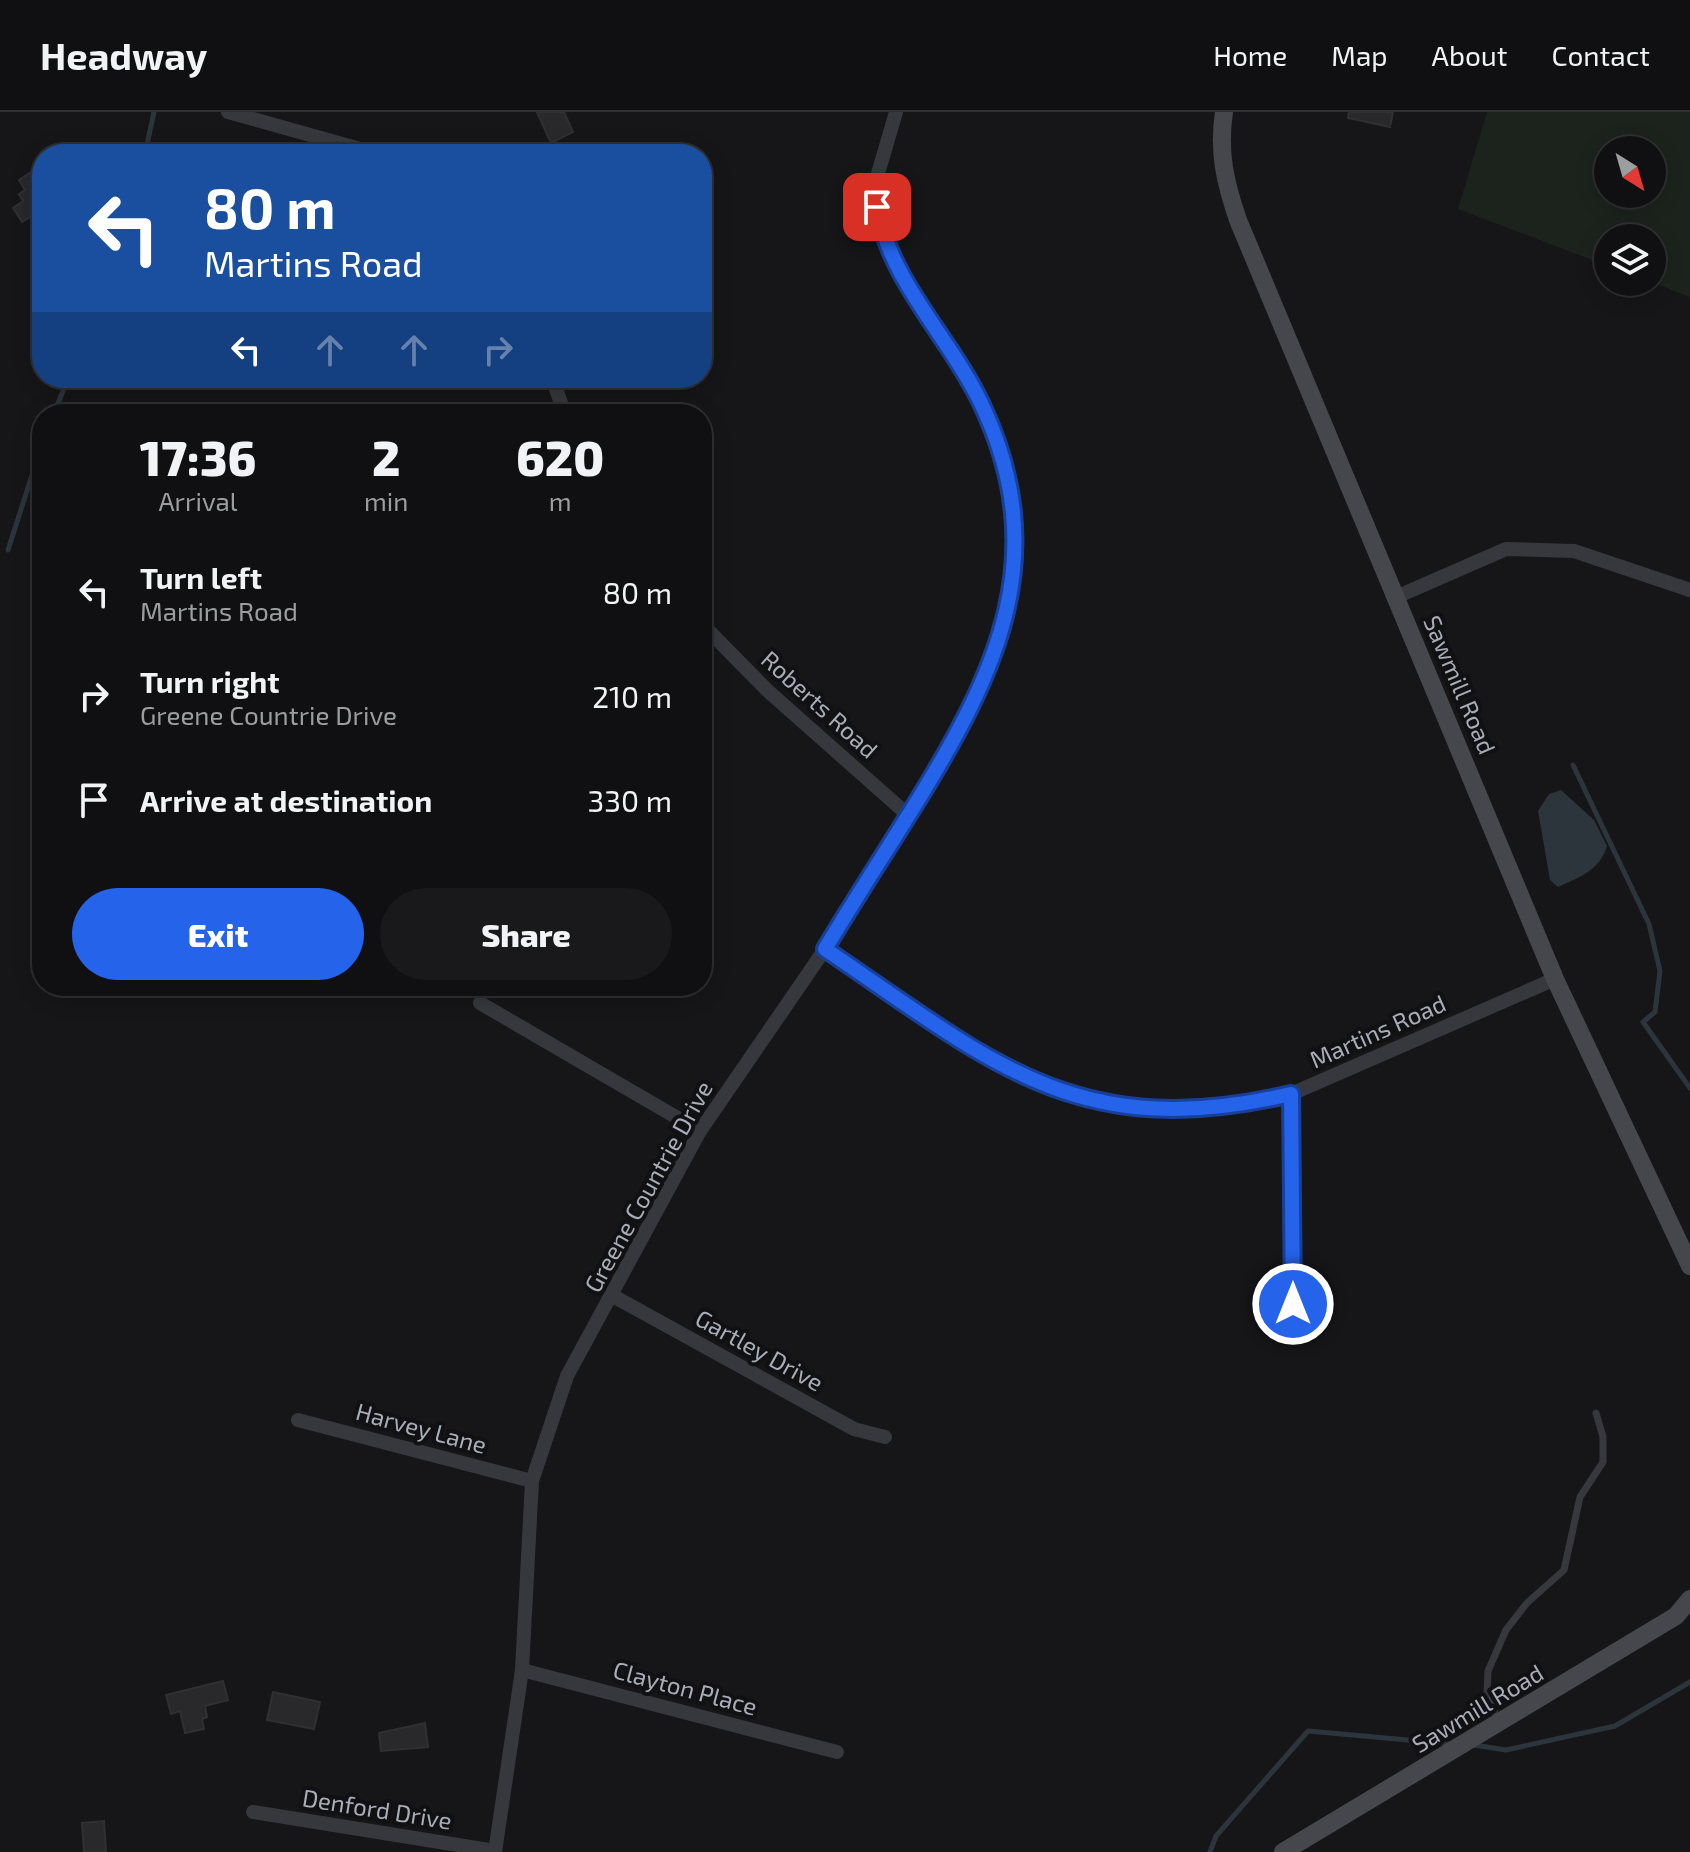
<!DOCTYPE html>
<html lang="en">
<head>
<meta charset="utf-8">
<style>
  body { margin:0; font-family:"Exo 2",sans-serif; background:#19191b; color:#f1f3f6; height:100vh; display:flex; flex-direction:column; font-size:30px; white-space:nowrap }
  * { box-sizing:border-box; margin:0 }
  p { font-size:26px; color:#9c9d9f }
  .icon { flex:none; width:44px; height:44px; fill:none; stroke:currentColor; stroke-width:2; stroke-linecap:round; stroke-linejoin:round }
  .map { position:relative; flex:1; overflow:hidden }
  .details { position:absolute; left:32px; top:292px; width:680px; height:592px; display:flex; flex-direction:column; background:#101012; border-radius:32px; box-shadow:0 4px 20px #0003,0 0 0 2px #303032 }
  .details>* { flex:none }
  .guide { position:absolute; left:32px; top:32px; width:680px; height:244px; border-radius:32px; box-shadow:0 4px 20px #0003,0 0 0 2px #303032; background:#1a4fa0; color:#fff; overflow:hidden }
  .needle { width:52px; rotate:143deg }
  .controls { position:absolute; left:1594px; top:24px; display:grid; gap:16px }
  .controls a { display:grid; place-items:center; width:72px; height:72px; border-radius:50%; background:#101012; box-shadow:0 4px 20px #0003,0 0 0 2px #303032; font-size:40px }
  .pin { position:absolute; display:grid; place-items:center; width:68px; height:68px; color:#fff; margin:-34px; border-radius:16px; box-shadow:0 4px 12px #0006 }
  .me { position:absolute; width:88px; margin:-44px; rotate:0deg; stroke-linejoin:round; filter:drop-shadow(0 0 6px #0008) }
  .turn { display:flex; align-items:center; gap:28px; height:168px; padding:0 40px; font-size:36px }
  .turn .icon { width:104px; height:104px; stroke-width:2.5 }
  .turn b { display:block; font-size:56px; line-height:68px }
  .lanes { display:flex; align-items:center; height:76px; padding:0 40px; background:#0003; justify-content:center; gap:40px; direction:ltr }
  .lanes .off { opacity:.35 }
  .eta { display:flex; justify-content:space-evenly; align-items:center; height:136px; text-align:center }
  .eta b { font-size:48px; font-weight:800; line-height:56px }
  .cta { display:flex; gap:16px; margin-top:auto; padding:16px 40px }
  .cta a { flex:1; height:92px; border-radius:48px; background:#2563eb; color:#fff; font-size:32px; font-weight:800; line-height:92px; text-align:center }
  .cta a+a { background:#19191b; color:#f1f3f6 }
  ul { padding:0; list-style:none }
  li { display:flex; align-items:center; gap:24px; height:104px; padding:0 40px }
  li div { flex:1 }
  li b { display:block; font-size:30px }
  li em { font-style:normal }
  header { display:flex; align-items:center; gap:48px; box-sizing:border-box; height:112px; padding:0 40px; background:#101012; border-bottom:2px solid #303032 }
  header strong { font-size:38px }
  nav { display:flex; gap:44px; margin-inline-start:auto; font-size:28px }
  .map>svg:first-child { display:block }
  .green { fill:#1c231d; fill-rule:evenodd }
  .water { fill:#2c353c }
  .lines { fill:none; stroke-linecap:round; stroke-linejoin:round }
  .stream { stroke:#2c353c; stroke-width:5 }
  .building { fill:#29292c; stroke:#303034; stroke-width:2 }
  .lane { stroke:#37383d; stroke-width:7 }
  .street { stroke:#37383d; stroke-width:14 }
  .secondary { stroke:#45474d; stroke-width:18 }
  .route-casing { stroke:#184099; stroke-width:20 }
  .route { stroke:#2563eb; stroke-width:14 }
  .labels { text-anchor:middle; stroke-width:8; stroke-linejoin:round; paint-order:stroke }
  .street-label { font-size:24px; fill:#a8adb8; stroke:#111113 }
</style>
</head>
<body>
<header>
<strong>Headway</strong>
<nav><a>Home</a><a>Map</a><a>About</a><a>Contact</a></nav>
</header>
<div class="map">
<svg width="1690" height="1740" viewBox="0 0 1690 1740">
  <rect width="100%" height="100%" fill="#161618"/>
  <path class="green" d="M1487 0H1690V185L1651 170 1652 126H1608V154L1458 97ZM1608 38H1652V82H1608Z"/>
  <path class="water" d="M1561 678 1594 708 1607 734C1600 758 1580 765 1558 775L1550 768 1538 699 1549 682Z"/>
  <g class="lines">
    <g class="stream">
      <path d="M145 42 154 0"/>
      <path d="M54 302 68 266"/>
      <path d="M8 438 42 332"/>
      <path d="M1573 653 1649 812 1660 859 1655 900 1643 910 1690 976"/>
      <path d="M1474 1633 1506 1638 1615 1614 1690 1570"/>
      <path d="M1210 1740 1216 1724 1308 1619 1452 1632"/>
    </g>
  </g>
  <g class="building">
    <path d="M537 0H564L573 20 551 31Z"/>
    <path d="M1349 0H1393L1390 15 1348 6Z"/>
    <path d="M42 53V86L31 92 37 101 22 110 13 96 23 89 19 82 25 78 19 68Z"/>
    <path d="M223 1569 228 1588 205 1594 207 1605 202 1607 204 1617 185 1621 180 1599 171 1602 166 1583Z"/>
    <path d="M273 1580 320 1590 314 1617 267 1608Z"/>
    <path d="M425 1611 428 1635 381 1639 379 1621Z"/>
    <path d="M104 1709 106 1740H84L82 1711Z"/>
  </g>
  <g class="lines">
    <path class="lane" d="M1499 1610 1487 1581 1488 1559 1506 1518 1527 1491 1564 1458 1580 1385 1603 1350V1325L1596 1301"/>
    <g class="street">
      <path d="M228 0 378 42"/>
      <path d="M552 266 565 302"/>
      <path d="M1396 485 1506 437 1574 439 1690 478"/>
      <path d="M702 512 768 579 908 703"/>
      <path d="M825 837 1012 960 1079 987 1144 998 1215 997 1291 982 1555 867"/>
      <path d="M480 891 700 1019"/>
      <path d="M1291 982 1293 1192"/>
      <path d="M613 1184 854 1317 885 1325"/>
      <path d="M298 1308 532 1369"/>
      <path d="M522 1558 837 1640"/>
      <path d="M253 1700 495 1739"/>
      <path d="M495 1740 522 1558 532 1369 567 1264 700 1019 825 837 966 610 1005 516 1014 432 1005 357 995 324 960 253 896 155 881 121 877 65 896 0"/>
    </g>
    <g class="secondary">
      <path d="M1224 0C1218 40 1225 70 1238 108L1555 867 1690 1154"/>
      <path d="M1283 1740 1676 1504 1690 1487"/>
    </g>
  </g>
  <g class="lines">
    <defs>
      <path id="route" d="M877 95C890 170 949 224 981 291 1053 442 998 558 918 688 887 738 855 787 825 837 992 950 1077 1032 1291 982L1293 1192"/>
    </defs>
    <use href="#route" class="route-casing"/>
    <use href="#route" class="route"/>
  </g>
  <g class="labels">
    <g class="street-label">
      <text transform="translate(1459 573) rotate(67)" y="8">Sawmill Road</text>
      <text transform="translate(819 593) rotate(42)" y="8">Roberts Road</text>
      <text transform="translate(1378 920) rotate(-24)" y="8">Martins Road</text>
      <text transform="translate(649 1075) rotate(-61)" y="8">Greene Countrie Drive</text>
      <text transform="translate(759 1239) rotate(29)" y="8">Gartley Drive</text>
      <text transform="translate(421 1317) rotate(15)" y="8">Harvey Lane</text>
      <text transform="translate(685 1577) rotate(15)" y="8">Clayton Place</text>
      <text transform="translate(1478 1597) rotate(-31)" y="8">Sawmill Road</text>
      <text transform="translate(377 1698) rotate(9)" y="8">Denford Drive</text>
    </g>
  </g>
</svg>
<div class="controls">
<a><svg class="needle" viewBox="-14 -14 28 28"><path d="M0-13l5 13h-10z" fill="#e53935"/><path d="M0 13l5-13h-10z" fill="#9c9d9f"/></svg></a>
<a><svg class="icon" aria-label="layers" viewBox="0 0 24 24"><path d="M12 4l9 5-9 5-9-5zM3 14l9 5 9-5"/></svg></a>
</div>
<div class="pin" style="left:877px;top:95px;background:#d93025"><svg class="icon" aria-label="arrive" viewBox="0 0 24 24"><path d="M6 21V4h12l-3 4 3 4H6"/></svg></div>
<svg class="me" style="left:1293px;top:1192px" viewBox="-20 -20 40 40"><circle r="17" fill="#2563eb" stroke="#fff" stroke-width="3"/><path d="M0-11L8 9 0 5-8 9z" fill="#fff"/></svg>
<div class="guide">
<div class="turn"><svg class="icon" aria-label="left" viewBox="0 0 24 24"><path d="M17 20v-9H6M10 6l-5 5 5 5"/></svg><div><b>80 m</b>Martins Road</div></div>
<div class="lanes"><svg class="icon" aria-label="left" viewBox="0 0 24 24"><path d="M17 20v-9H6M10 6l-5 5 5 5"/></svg><svg class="icon off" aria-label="ahead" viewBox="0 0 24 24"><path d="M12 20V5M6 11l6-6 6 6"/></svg><svg class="icon off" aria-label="ahead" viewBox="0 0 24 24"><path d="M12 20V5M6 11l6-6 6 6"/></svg><svg class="icon off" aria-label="right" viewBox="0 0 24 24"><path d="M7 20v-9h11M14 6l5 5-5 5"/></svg></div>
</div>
<section class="details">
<div class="eta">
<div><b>17:36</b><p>Arrival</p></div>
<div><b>2</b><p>min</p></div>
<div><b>620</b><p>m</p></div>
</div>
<ul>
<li><svg class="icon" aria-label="left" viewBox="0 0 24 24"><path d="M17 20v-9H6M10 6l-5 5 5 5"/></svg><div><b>Turn left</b><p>Martins Road</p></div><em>80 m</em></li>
<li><svg class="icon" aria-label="right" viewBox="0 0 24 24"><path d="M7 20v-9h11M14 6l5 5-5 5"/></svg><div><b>Turn right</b><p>Greene Countrie Drive</p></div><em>210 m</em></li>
<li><svg class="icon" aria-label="arrive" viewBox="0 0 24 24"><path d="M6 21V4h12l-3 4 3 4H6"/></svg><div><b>Arrive at destination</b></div><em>330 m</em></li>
</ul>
<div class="cta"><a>Exit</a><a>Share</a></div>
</section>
</div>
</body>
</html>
